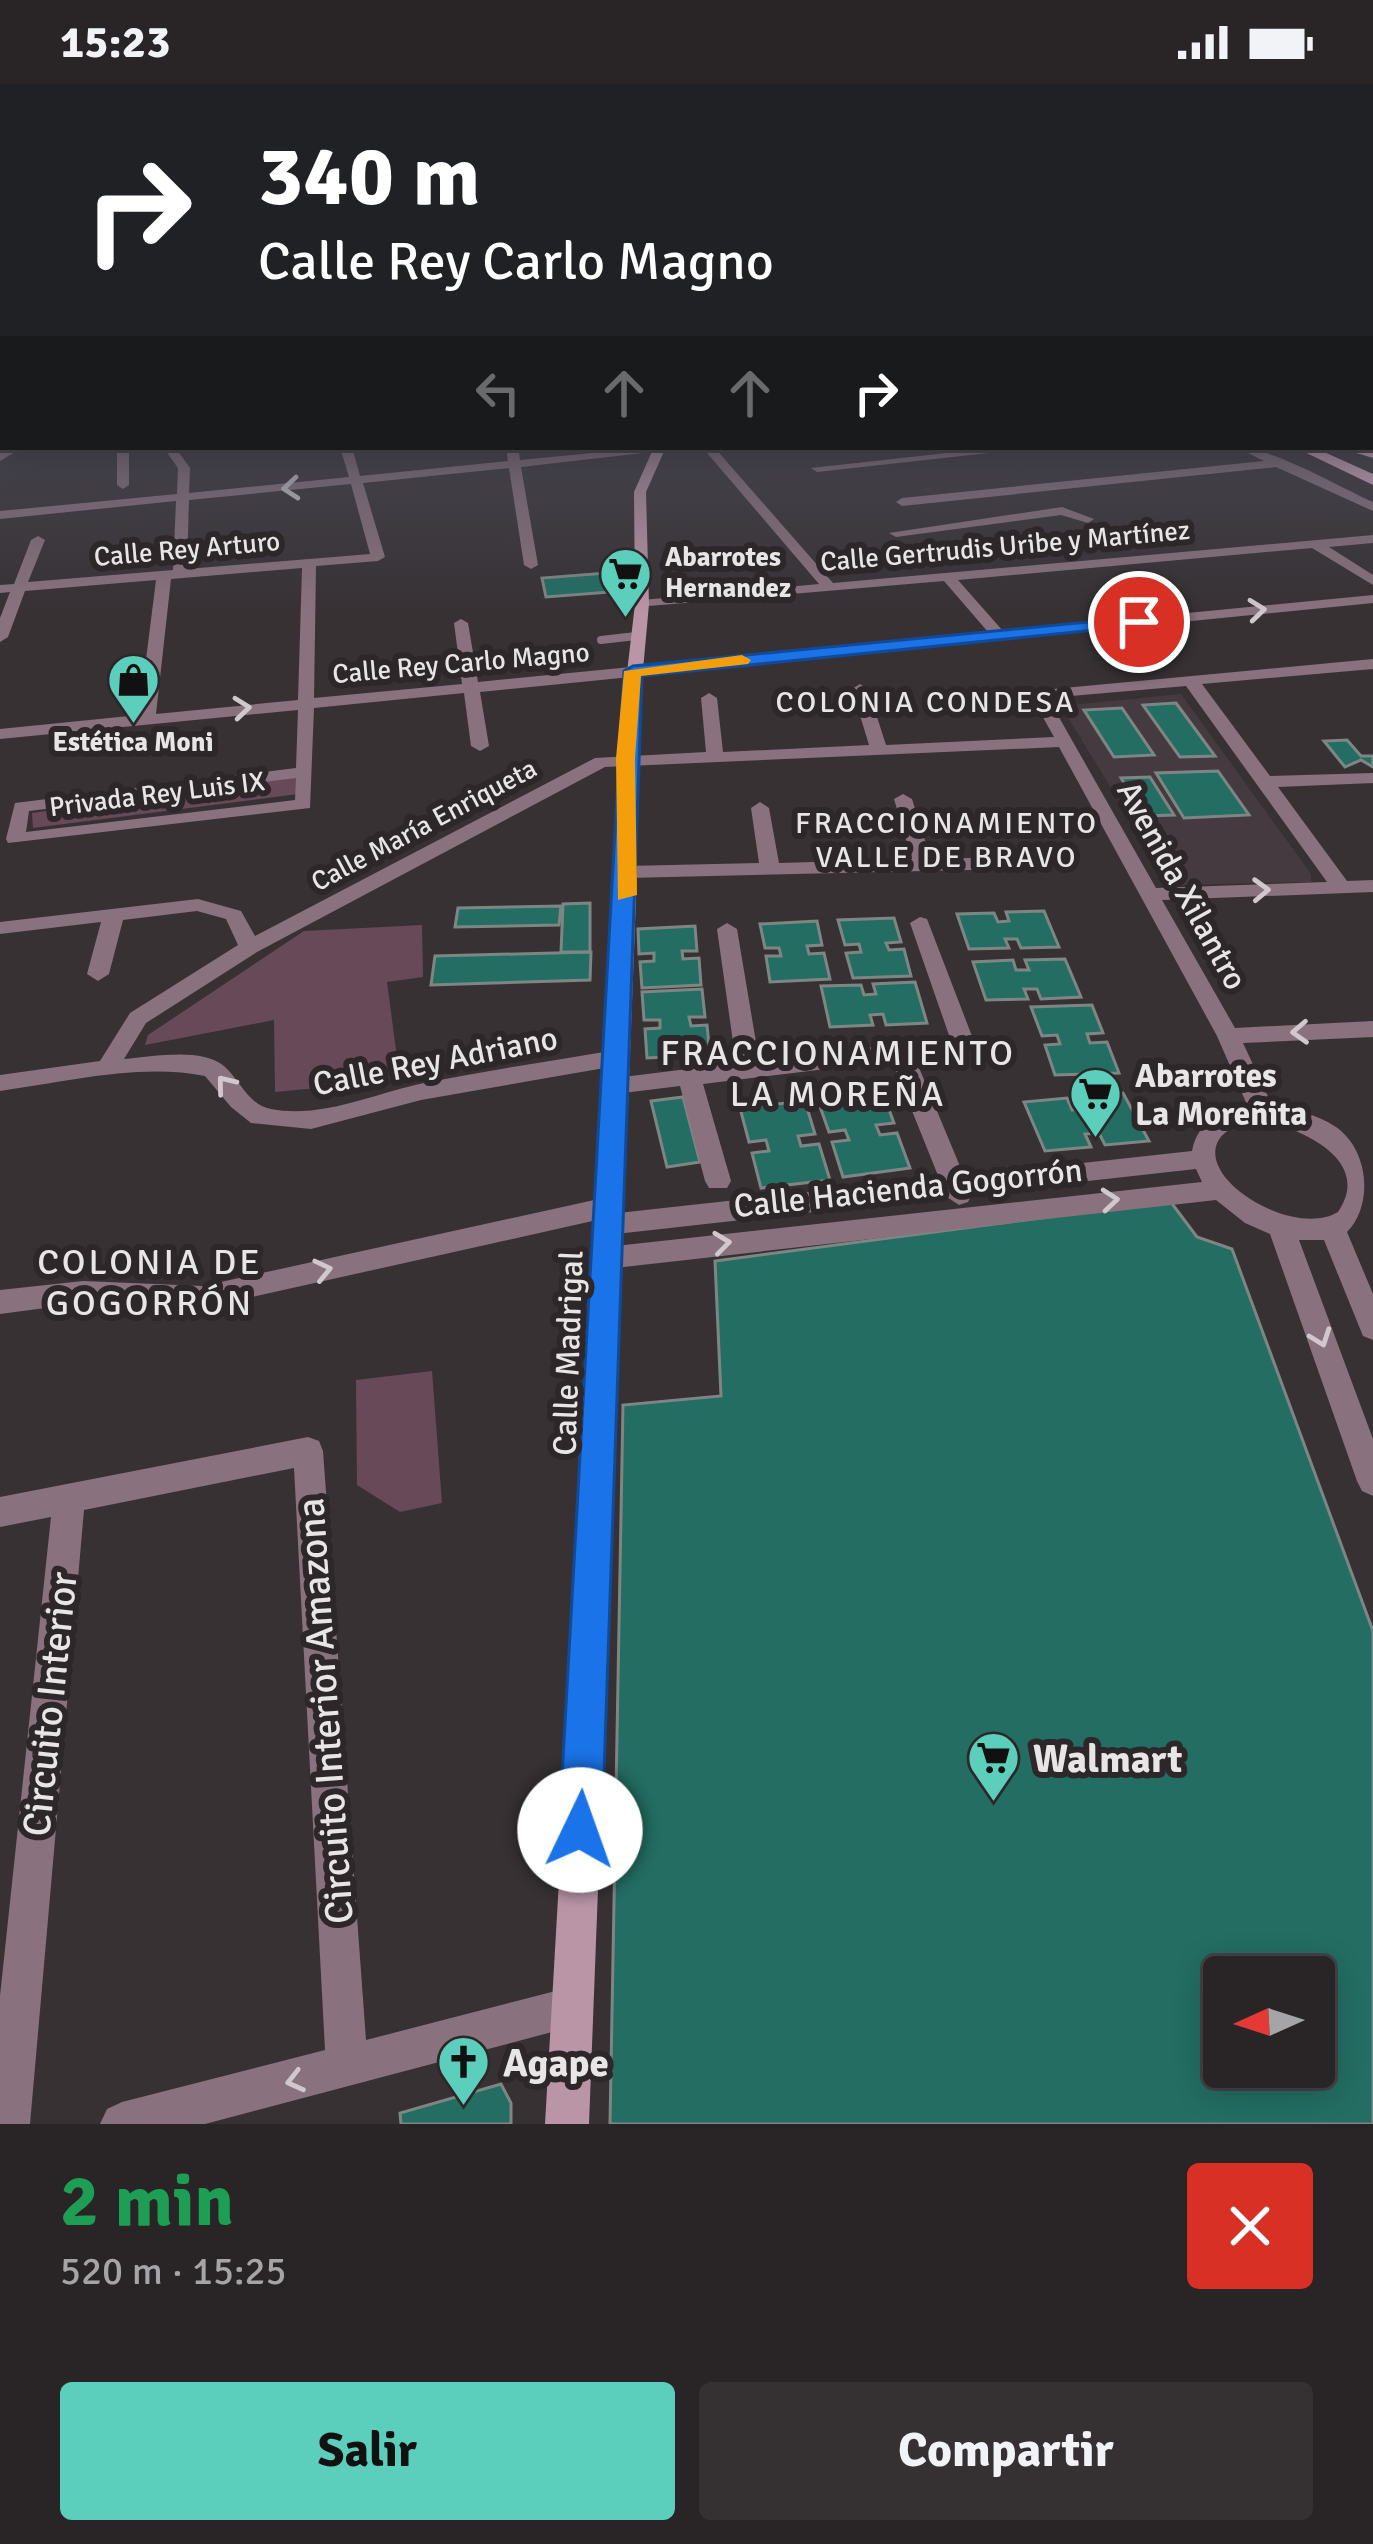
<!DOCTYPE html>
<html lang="es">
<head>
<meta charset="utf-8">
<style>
  body { margin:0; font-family:Signika,sans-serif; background:#353133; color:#f1f3f6; height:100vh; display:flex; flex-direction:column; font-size:45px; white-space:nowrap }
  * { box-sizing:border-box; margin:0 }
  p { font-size:39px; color:#a5a5a7 }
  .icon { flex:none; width:66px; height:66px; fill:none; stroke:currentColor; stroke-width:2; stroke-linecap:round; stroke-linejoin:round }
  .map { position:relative; height:2040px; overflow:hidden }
  .drawer { display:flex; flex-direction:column; background:#292527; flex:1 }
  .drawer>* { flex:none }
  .guide { position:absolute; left:0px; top:0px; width:1374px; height:366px; box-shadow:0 6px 30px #0003,0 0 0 3px #454244; background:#202124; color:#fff; overflow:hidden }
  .needle { width:78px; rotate:267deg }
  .buttons { position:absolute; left:1203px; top:1872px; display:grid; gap:24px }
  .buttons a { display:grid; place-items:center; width:132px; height:132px; border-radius:12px; background:#292527; box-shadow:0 6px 30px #0003,0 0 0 3px #454244; font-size:60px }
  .pin { position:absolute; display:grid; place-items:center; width:102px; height:102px; color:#fff; margin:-51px; border:6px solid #fff; border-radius:50%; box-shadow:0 3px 12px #0007 }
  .me { position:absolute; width:132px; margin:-66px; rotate:3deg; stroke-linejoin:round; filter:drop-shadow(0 0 9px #0008) }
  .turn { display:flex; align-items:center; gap:42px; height:252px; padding:0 60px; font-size:54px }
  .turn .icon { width:156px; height:156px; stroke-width:2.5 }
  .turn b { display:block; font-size:84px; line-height:102px }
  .lanes { display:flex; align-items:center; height:114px; padding:0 60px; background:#0003; justify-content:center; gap:60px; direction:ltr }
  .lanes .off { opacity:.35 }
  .round { display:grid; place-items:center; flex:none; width:126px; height:126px; border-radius:12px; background:#353133 }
  .head { display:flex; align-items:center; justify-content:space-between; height:204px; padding:0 60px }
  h1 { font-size:72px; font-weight:800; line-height:90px; color:#1e9e55 }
  .button { display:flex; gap:24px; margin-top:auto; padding:24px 60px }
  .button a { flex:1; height:138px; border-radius:12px; background:#5bcebc; color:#111; font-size:48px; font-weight:800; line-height:138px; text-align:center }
  .button a+a { background:#353133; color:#f1f3f6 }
  .status { display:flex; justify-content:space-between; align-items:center; height:84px; padding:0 60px; background:#292527; direction:ltr }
  .status svg { height:33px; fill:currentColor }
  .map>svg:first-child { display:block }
  .built { fill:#453a3f }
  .green { fill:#684958 }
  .building { fill:#236d62; stroke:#7e8684; stroke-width:3; fill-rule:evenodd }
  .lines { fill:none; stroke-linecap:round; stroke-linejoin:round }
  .lane { stroke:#89727d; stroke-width:8 }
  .street { fill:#89727d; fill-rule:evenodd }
  .secondary { fill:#ba95a6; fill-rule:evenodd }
  .primary { fill:#dfb0c6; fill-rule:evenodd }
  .oneway { stroke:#d0c8cc }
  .route { fill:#1a73e8; stroke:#114b97; stroke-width:3 }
  .slow { fill:#f59e0b }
  .labels { text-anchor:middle; stroke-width:12; stroke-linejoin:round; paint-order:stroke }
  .far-street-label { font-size:27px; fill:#e8e5e6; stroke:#2d272a }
  .far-poi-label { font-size:27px; font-weight:bold; fill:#e8e5e6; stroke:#2d272a; text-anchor:start }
  .far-neighbourhood-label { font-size:30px; letter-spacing:3px; fill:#e8e5e6; stroke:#2d272a }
  .street-label { font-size:33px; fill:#e8e5e6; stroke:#2d272a }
  .poi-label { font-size:33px; font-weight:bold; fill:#e8e5e6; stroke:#2d272a; text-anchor:start }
  .neighbourhood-label { font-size:36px; letter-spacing:3px; fill:#e8e5e6; stroke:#2d272a }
  .near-street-label { font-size:39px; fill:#e8e5e6; stroke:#2d272a }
  .near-poi-label { font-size:39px; font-weight:bold; fill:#e8e5e6; stroke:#2d272a; text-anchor:start }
</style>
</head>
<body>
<div class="status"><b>15:23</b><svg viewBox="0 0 49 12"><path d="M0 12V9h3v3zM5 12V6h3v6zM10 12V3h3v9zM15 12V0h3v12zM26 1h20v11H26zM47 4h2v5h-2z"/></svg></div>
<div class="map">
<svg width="1373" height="2040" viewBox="0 0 1373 2040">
  <rect width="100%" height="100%" fill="#373134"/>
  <path class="built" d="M1181 610 1311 790V798L1170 801 1061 622Z"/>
  <g class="green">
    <path d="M297 693 298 710 33 744 32 729Z"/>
    <path d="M422 841 423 893 387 898 400 996 275 1008 274 936 145 961 148 951 304 847Z"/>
    <path d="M432 1287 442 1419 400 1428 357 1401 356 1296Z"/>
  </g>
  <g class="building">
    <path d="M606 489 611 508 546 513 542 494Z"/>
    <path d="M1176 619 1215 672 1180 673 1143 621Z"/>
    <path d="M1122 624 1154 671 1114 673 1084 626Z"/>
    <path d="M1347 656 1361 672H1373V683L1361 676 1345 683 1324 657Z"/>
    <path d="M1218 687 1249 731 1184 734 1156 689Z"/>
    <path d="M1150 693 1174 731 1144 732 1121 694Z"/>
    <path d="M590 819V868H561L563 820Z"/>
    <path d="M561 822 559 841 455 843 458 824Z"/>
    <path d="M1044 827 1059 863 1021 864 1017 855H1005L1009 864 969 865 957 830 994 829 998 838 1009 837 1006 828Z"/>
    <path d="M894 834 901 858 886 859 889 866 904 865 911 892 853 894 846 869 861 868 859 860 845 861 838 836Z"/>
    <path d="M817 837 822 861 807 862 809 870 824 869 830 895 770 898 766 872H781L779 864H765L760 840Z"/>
    <path d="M695 842 697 867H682L683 875 699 874 701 901 642 904 640 878 654 877V869L639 870 638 845Z"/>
    <path d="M591 868 590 896 431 901 435 872Z"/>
    <path d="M1065 875 1081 913 1041 915 1037 905H1024L1028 915 986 916 973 878 1013 876 1016 886H1029L1025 876Z"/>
    <path d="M915 898 927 939 886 941 883 930 870 931 873 941 830 943 821 902 861 901 864 911 876 910 873 900Z"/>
    <path d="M702 905 705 933H689L691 942 707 941 710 971 647 974 645 945 660 944V936H644L642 908Z"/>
    <path d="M1092 921 1103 949 1087 950 1090 959 1107 958 1119 989 1055 991 1045 961 1060 960 1057 951 1042 952 1031 923Z"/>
    <path d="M882 1007 894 1039 876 1041 880 1051 897 1049 910 1084 843 1093 832 1058 849 1056 845 1046 829 1048 817 1014Z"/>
    <path d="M1123 1009 1149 1057 1105 1061 1099 1049 1085 1050 1091 1063 1045 1067 1024 1018 1067 1014 1072 1026 1086 1025 1080 1013Z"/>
    <path d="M683 1013 700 1078 667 1083 651 1017Z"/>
    <path d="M805 1017 815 1050 798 1052 801 1062 819 1060 830 1096 761 1104 752 1069 769 1067 766 1056 749 1058 740 1024Z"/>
    <path d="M1170 1117 1197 1153 1232 1165 1373 1547V2040H610L623 1321 721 1312 715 1177ZM1224 1893H1314V1983H1224Z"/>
    <path d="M501 2000 511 2019V2040H401L400 2029Z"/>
  </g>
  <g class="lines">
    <path class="lane" d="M601 556 636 552"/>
    <g class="street">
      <path d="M1371 251 1373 252V258L1371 257Z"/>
      <path d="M3 260V270L0 271V261Z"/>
      <path d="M1371 278H1373L1371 285Z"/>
      <path d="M3 303V309L0 310V304Z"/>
      <path d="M9 363 20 365 0 377V368Z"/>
      <path d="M117 363H129V401L123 405 117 401Z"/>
      <path d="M163 363H175L190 384 189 409 349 393 340 363H352L360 392 508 377 506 363H518L520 376 654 363H695L521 383 538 481 531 485 524 481 509 384 363 399 385 473 378 477 316 482 314 614 462 600 454 539 461 535 468 539 478 598 988 548 944 497 637 523 635 520 642 516 819 500 702 363H714L833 499 1373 451V459L1329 463 1373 491V501L1312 464 958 496 1003 547 1373 511V519L480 608 489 662 480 667 471 662 464 609 314 624 310 724 8 759 6 755 15 719 296 684 298 626 0 655V645L139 631 156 496 25 507 8 553 0 558V534L10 508 0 509V501L14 500 31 456 38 452 45 456 28 498 173 486 176 417 0 435V427L177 410 178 384ZM351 400 370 470 187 485 189 416ZM302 484 298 616 156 630 171 495ZM296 694 295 716 26 748 29 727Z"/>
      <path d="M284 363H301L295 366Z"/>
      <path d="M1001 363H1044L817 388 811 384Z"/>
      <path d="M1236 363C1272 363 1337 402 1373 418V427L1276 383 902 422 896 418 902 414 1264 377Z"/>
      <path d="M1062 423 1094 435 1088 439 1061 431 896 453 889 449Z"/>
      <path d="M1373 575V585L1202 600 1270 692 1373 689V699L1278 703 1347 797 1373 796V808L1162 816 1235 944 1373 937V953L1243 959 1272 1021C1293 1025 1317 1030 1336 1043 1370 1067 1373 1122 1347 1148L1373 1210V1256L1363 1252 1324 1156H1299L1373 1355V1412L1362 1407 1357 1397 1270 1150 1245 1139 1216 1116 606 1185 596 1182 593 1174 596 1166 606 1163 1202 1098 1196 1085 972 1110 968 1118 959 1121 947 1113 607 1151 598 1148 594 1141 597 1136 203 1224 83 1219 0 1230V1206L83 1197 203 1202 608 1113 617 1116 621 1123 618 1129 939 1094 892 977 703 1000 731 1097 727 1104H709L705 1097 680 1002 615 1010 607 1008 603 1002 607 996 615 994 736 979 717 845 727 839 737 845 759 976 950 954 910 839 920 833 927 835 975 960 964 968 915 974 964 1092 1192 1067C1198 1036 1220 1029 1248 1023L1217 952 1059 663 605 683 257 868 146 939 124 975C152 973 201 963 224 982 240 996 248 1021 271 1025 322 1035 375 1009 424 999 488 986 552 977 616 966L628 974 616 982 421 1016 311 1045 251 1039 231 1023 205 992C140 979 66 998 0 1007V991L100 977 130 929 238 861 226 835 197 827 123 836 109 890 98 897 87 890 101 838 0 850V838L198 815 241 827 255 852 595 674 706 668 701 614 709 609 717 614 723 668 869 661 852 605 860 600 868 605 886 661 1054 653 1030 610 1032 607ZM1186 602 1327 798 1156 804 1048 614ZM1263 1037C1303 1045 1373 1077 1338 1128 1294 1155 1192 1094 1220 1054 1230 1041 1249 1040 1263 1037Z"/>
      <path d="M903 710 912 715 931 775 1011 773 1021 779 1011 785 627 794 617 788 627 782 759 779 751 724 760 718 769 724 779 779 912 775 894 715Z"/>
      <path d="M308 1353 319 1357 323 1367 366 1956 571 1903 586 1909 592 1924 586 1939 205 2040H100L107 2025 122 2018 325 1966 294 1384 84 1426 30 2040H0V1912L51 1433 0 1443V1413Z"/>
    </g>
    <path class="secondary" d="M654 363H666L646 408 649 520 635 674 637 788 589 2040H545L617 788V674L635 520 634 408Z"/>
    <g class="primary">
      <path d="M1294 363H1313L1373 390V401Z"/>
      <path d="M1344 363 1373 365V374L1346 366Z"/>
    </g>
  </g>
  <defs><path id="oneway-chevron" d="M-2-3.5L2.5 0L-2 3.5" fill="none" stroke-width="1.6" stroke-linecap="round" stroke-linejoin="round" transform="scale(3)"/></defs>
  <g class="oneway">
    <use href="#oneway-chevron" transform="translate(291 404) rotate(175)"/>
    <use href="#oneway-chevron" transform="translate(1257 526) rotate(-6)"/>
    <use href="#oneway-chevron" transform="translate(242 624) rotate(-6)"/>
    <use href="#oneway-chevron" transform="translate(1261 806) rotate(-2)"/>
    <use href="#oneway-chevron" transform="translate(1300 948) rotate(177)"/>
    <use href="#oneway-chevron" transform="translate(225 1000) rotate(-129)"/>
    <use href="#oneway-chevron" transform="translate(1110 1116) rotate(-5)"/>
    <use href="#oneway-chevron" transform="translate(722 1159) rotate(-7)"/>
    <use href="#oneway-chevron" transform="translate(323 1186) rotate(-13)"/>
    <use href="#oneway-chevron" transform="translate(1321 1254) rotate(70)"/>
    <use href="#oneway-chevron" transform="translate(295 1997) rotate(166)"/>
  </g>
  <linearGradient id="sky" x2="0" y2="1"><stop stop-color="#1e1b1d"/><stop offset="0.46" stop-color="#4d4e5c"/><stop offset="1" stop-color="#4d4e5c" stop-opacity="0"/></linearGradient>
  <rect width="1373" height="530" fill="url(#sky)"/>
  <path class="route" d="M1139 533 1145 541 642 592 602 1746 595 1761 580 1768 565 1761 559 1746 624 587 633 582Z"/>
  <path class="slow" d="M742 571 751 576 748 580 641 592 635 674 637 811 618 816 616 674 624 587Z"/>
  <defs>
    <symbol id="supermarket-pin" viewBox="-11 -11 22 30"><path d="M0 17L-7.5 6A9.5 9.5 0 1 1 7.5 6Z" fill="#5bcebc" stroke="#2d272a"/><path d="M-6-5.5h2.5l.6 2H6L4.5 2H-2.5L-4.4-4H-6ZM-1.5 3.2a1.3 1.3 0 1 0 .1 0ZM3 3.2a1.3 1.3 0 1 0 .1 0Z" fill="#111"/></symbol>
    <symbol id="shop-pin" viewBox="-11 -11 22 30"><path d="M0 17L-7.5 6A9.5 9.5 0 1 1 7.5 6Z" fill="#5bcebc" stroke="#2d272a"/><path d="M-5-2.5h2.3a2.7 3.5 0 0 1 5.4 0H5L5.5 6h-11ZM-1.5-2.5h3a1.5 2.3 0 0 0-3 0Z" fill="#111"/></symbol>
    <symbol id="church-pin" viewBox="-11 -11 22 30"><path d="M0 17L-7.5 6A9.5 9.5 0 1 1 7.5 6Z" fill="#5bcebc" stroke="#2d272a"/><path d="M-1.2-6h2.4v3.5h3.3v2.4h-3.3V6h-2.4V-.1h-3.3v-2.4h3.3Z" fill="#111"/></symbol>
  </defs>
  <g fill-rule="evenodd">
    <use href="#supermarket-pin" x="596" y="460" width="59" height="81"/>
    <use href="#shop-pin" x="104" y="566" width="59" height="81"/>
    <use href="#supermarket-pin" x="1066" y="980" width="59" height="81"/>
    <use href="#supermarket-pin" x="964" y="1644" width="59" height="81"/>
    <use href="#church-pin" x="434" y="1948" width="59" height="81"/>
  </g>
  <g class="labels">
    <g class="far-street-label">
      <text transform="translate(1005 462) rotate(-5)" y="9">Calle Gertrudis Uribe y Martínez</text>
      <text transform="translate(187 465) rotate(-5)" y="9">Calle Rey Arturo</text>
      <text transform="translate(461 579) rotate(-5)" y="9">Calle Rey Carlo Magno</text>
      <text transform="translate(157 710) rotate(-7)" y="9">Privada Rey Luis IX</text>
      <text transform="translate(424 741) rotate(-28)" y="9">Calle María Enriqueta</text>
    </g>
    <g class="far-poi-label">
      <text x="665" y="482">Abarrotes<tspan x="665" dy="31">Hernandez</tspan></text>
      <text x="133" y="667" text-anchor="middle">Estética Moni</text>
    </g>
    <g class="far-neighbourhood-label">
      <text x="926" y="628">COLONIA CONDESA</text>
      <text x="947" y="749">FRACCIONAMIENTO<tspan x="947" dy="34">VALLE DE BRAVO</tspan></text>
    </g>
    <g class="street-label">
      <text transform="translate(1183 801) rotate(61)" y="12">Avenida Xilantro</text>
      <text transform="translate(435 976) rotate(-11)" y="12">Calle Rey Adriano</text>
      <text transform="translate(908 1103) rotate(-6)" y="12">Calle Hacienda Gogorrón</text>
      <text transform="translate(567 1269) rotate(-88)" y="12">Calle Madrigal</text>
    </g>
    <g class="poi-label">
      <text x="1135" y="1003">Abarrotes<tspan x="1135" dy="38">La Moreñita</tspan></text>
    </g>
    <g class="neighbourhood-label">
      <text x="838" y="981">FRACCIONAMIENTO<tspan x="838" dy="41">LA MOREÑA</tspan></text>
      <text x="150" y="1190">COLONIA DE<tspan x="150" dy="41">GOGORRÓN</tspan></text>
    </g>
    <g class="near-street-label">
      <text transform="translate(49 1620) rotate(-84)" y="14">Circuito Interior</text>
      <text transform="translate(324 1627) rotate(-94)" y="14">Circuito Interior Amazona</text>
    </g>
    <g class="near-poi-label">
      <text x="1033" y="1688">Walmart</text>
      <text x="503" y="1992">Agape</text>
    </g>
  </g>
</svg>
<div class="buttons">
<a><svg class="needle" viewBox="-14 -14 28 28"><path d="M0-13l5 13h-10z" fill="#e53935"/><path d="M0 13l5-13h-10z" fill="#a5a5a7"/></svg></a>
</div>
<div class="pin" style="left:1139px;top:538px;background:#d93025"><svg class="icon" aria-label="arrive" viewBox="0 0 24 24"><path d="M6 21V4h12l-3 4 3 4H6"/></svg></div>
<svg class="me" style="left:580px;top:1746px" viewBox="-20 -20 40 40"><circle r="19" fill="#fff"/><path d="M0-13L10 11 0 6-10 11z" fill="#1a73e8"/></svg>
<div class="guide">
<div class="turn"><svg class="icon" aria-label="right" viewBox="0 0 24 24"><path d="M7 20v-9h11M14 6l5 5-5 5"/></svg><div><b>340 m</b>Calle Rey Carlo Magno</div></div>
<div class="lanes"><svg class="icon off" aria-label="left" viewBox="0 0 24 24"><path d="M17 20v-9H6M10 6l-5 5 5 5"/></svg><svg class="icon off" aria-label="ahead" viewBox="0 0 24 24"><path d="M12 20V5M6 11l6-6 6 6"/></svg><svg class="icon off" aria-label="ahead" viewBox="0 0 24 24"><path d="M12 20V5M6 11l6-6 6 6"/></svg><svg class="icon" aria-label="right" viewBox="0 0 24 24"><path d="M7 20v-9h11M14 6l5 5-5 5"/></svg></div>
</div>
</div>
<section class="drawer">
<div class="head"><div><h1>2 min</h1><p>520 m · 15:25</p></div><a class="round" style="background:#d93025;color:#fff"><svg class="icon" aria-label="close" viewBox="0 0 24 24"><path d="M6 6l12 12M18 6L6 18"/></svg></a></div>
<div class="button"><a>Salir</a><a>Compartir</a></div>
</section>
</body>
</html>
